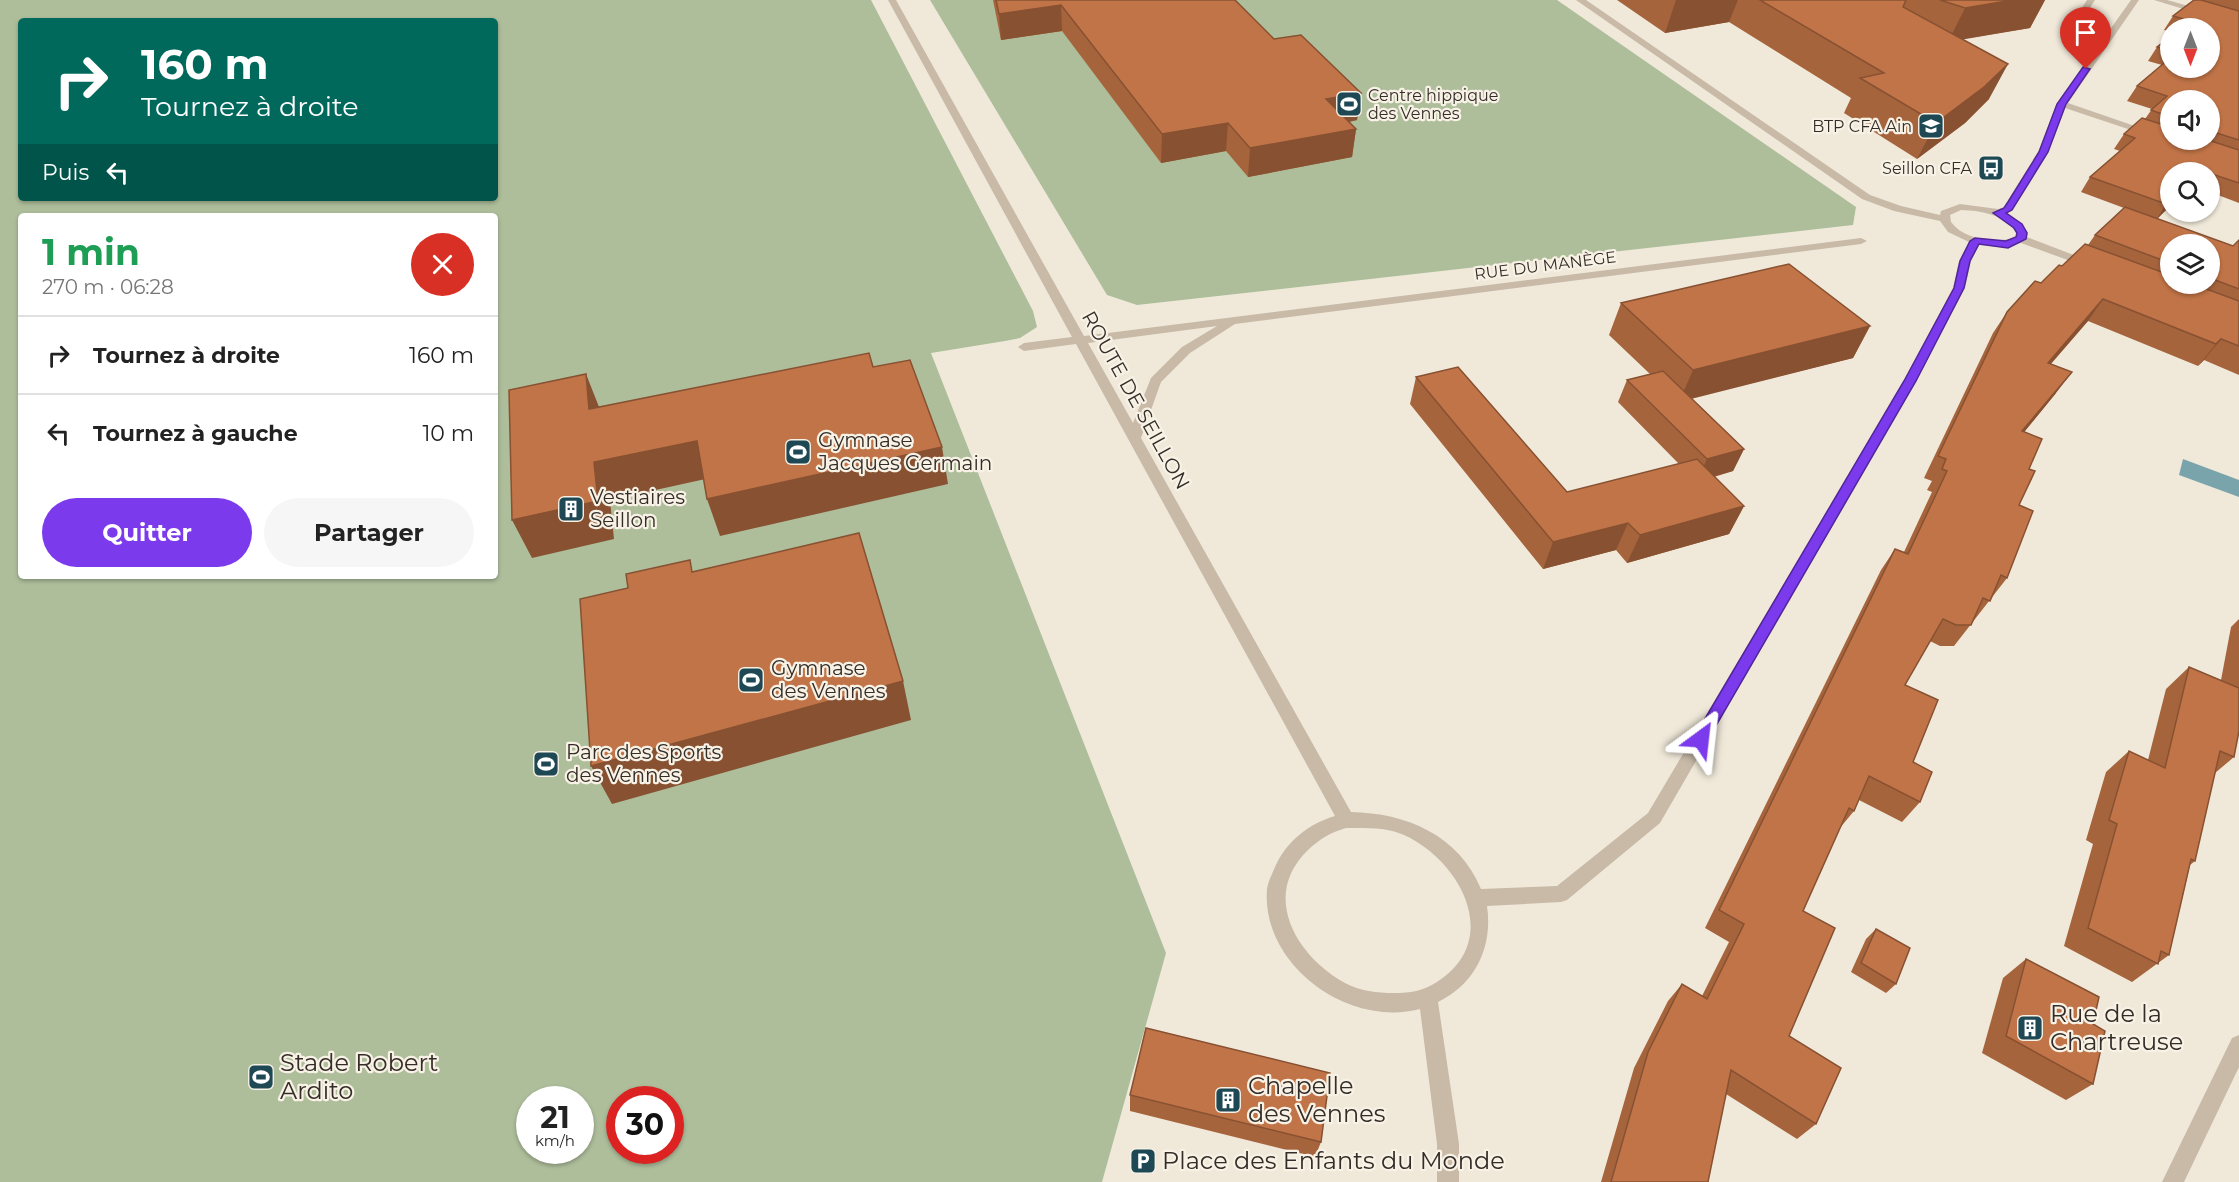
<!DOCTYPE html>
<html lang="fr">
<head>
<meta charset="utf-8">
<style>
  body { margin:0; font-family:Montserrat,sans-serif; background:#f6f6f6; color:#222; height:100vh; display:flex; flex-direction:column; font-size:22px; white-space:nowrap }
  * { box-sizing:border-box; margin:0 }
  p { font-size:20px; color:#767676 }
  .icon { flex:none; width:33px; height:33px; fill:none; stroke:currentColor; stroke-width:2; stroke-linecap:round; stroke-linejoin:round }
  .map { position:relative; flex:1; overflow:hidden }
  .details { position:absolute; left:18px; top:213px; width:480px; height:366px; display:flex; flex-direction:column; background:#fff; border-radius:6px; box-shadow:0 2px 4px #0004 }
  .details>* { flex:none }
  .banner { position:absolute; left:18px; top:18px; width:480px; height:183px; border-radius:6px; box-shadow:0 2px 4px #0004; background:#00695c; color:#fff; overflow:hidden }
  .needle { width:39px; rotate:180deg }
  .buttons { position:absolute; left:2160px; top:18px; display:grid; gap:12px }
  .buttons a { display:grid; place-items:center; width:60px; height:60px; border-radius:50%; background:#fff; box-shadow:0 2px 4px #0004; font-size:30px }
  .speed { position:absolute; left:516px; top:1086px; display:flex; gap:12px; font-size:30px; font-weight:700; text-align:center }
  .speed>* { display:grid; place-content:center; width:78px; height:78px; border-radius:50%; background:#fff; box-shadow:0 2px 4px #0004; line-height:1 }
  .speed small { font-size:15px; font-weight:400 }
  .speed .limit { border:9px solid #d22; background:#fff; color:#111 }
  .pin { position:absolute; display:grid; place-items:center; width:51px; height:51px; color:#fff; margin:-62px -26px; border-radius:50% 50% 50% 0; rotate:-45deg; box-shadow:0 0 6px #0007 }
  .pin .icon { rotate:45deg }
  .me { position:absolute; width:66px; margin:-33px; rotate:30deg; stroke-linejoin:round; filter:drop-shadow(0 0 4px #0008) }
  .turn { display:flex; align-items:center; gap:21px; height:126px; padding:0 24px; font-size:27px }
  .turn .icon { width:78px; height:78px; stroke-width:2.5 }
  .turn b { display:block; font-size:42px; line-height:51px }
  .then { display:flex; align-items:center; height:57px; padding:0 24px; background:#0003; gap:12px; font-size:22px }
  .round { display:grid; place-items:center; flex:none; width:63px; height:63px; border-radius:32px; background:#f6f6f6 }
  .headline { display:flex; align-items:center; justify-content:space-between; height:102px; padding:0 24px }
  h1 { font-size:36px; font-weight:700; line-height:45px; color:#1e9e55 }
  .cta { display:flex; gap:12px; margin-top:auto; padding:12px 24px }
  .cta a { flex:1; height:69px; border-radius:36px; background:#7c3aed; color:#fff; font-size:24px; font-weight:700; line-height:69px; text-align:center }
  .cta a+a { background:#f6f6f6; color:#222 }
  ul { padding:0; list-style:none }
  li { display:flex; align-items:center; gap:18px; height:78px; padding:0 24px; border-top:2px solid #e0e0e0 }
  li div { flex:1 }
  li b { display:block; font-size:22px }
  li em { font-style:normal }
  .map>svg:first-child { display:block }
  .green { fill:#aebe9b; fill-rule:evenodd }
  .water { fill:#7aa4ac }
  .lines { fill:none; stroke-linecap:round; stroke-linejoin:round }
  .minor { fill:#c8baa7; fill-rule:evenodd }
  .wall { fill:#a6643d; fill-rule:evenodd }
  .shaded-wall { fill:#875132 }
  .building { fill:#c17447; stroke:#875132; stroke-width:1.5 }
  .route { fill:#7c3aed; stroke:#51269a; stroke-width:1.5 }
  .labels { text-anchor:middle; stroke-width:4.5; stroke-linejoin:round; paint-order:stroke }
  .far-poi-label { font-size:16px; fill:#342d27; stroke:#f8f2e6; text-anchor:end }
  .far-street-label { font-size:16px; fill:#342d27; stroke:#f8f2e6 }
  .street-label { font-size:20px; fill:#342d27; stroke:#f8f2e6 }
  .poi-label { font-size:20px; fill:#342d27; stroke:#f8f2e6; text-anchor:start }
  .near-poi-label { font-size:24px; fill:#342d27; stroke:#f8f2e6; text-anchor:start }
</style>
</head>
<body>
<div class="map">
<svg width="2239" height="1182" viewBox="0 0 2239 1182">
  <rect width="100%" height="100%" fill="#f0e9da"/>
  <g class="green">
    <path d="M0 0H871L1033 311 1037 327 1020 338 1005 341 931 353 1166 953 1102 1182H0ZM21 21H495V198H21ZM21 216H495V576H21ZM530 1100H580V1150H530ZM620 1100H670V1150H620Z"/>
    <path d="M930 0H1557L1856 207 1853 225 1137 305 1107 295Z"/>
  </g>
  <path class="water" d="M2183 459 2239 480V497L2179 475Z"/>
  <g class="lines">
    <g class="minor">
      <path d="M888 0H896L1084 336 1861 238 1867 241 1861 244 1235 324 1190 353 1161 382 1141 438 1351 812C1406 813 1459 835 1481 889L1557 886 1648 813 1904 381 1953 288 1959 261 1969 242 1948 232 1940 221 1894 211 1862 199 1576 0H1586L1870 195 1901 206 1940 215 1941 211 1960 204 1998 209 2003 208 2038 152 2057 104 2131 0H2139L2068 103 2155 133 2146 135 2065 108 2048 152 2012 210 2008 213 2021 223 2028 233 2027 237 2092 262V266H2084L2021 243 2001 247 1979 245 1971 261 1965 288 1916 381 1660 823 1567 900 1561 902 1487 906C1493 946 1476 984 1438 1002L1459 1144V1182H1437V1144L1420 1009C1348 1028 1261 965 1267 889 1268 882 1272 874 1275 867 1286 842 1308 824 1335 816L1076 344 1024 351 1018 347 1024 343 1072 337ZM1961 210C1982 211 2004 214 2016 233V237C1996 244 1964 240 1951 222L1950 215ZM1217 326 1182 347 1151 378 1133 423 1088 343ZM1346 828C1365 828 1387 827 1404 835 1461 861 1503 940 1437 982 1423 991 1410 993 1394 993 1377 993 1360 991 1345 983 1297 957 1260 896 1308 850 1320 839 1329 833 1346 828Z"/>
      <path d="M2087 0H2095L2076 29H2070L2069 27Z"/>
      <path d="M2154 0H2167L2239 20V26Z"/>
      <path d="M2239 1035V1067L2184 1182H2162L2232 1038Z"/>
    </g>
  </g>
  <g class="wall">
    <path d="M993 0H1235L1274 39 1361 93 1357 120 1349 122 1356 129 1352 157 1248 177 1226 151 1161 163 1062 31 1001 40Z"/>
    <path d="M1617 0H2045L2030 28 1962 39 1989 99 1965 123 1917 159 1844 113 1851 98 1729 22 1665 33Z"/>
    <path d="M2194 0H2239V203L2210 192V172H2170V206L2157 219 2233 246 2239 240V375L2204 360 2198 366 2088 321 2051 364 2056 393 2024 432 2029 469 2019 505 2007 578 1954 646H1940L1930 641 1905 685 1913 762 1920 802 1902 822 1859 800 1854 811 1839 829 1803 911 1789 1036 1816 1124 1797 1139 1726 1094 1708 1182H1601L1634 1068 1668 1001 1682 984 1702 996 1729 942 1705 928 1881 570 1895 549 1904 552 1932 492 1927 490 1932 481 1924 478 1993 333 2007 312 2088 245 2095 235 2124 208 2081 192 2090 177 2120 151 2114 149 2124 134 2145 119 2152 109 2127 101 2137 86 2162 65 2148 61 2157 47 2170 37V68L2210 28H2170V32L2164 30 2173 16ZM2170 100H2210V140H2170ZM2170 244H2210V284H2170Z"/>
    <path d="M1621 303 1870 326 1853 358 1691 398 1744 449 1733 471 1714 477 1744 506 1729 534 1627 563 1616 550 1543 569 1410 404 1416 377 1567 492 1679 464 1618 402 1627 380 1650 374 1609 335Z"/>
    <path d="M2239 619V731L2234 757 2215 773 2195 861 2190 865 2169 955 2132 982 2064 946 2093 844 2086 840 2106 772 2129 751 2148 760 2166 689 2189 667 2221 680 2231 627Z"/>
    <path d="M1876 929 1896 984 1886 993 1851 972 1866 939Z"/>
    <path d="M2026 959 2093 1084 2066 1100 1982 1053 2003 978Z"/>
    <path d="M1130 1095 1321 1142 1315 1157 1130 1111Z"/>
  </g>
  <g class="shaded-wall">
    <path d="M1676 0H1738L1729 22 1665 33Z"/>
    <path d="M2013 0H2045L2030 28 1948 42 1965 8Z"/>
    <path d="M1061 5 1062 31 1001 40 999 14Z"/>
    <path d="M2008 64 1989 99 1965 123 1917 159 1936 123Z"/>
    <path d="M1361 93 1357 120 1323 127 1326 99Z"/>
    <path d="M1228 123 1226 151 1161 163 1162 134Z"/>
    <path d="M1356 129 1352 157 1248 177 1250 148Z"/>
    <path d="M2170 201V206L2156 220 2166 204Z"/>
    <path d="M2103 299 2088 321 2033 384 2048 363Z"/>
    <path d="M1870 326 1853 358 1679 402 1693 370Z"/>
    <path d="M2221 339 2204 360 2198 366 2216 344Z"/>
    <path d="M2072 372 2056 393 2007 453 2022 431Z"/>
    <path d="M586 374 601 412 589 409Z"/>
    <path d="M697 441 710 478 610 500 614 539 532 558 512 520 594 462Z"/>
    <path d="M942 447 948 484 720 536 707 499Z"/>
    <path d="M1744 449 1733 471 1697 481 1707 459Z"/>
    <path d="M1744 506 1729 534 1627 563 1640 535Z"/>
    <path d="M1628 523 1616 550 1543 569 1553 542Z"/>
    <path d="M903 681 911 720 612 804 591 766Z"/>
  </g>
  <g class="building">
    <path d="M996 0H1235L1274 39 1301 35 1361 93 1326 99 1356 129 1250 148 1228 123 1162 134 1061 5 999 14Z"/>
    <path d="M1760 0H1906L1903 7 2008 64 1984 87 1936 123 1860 78 1884 73Z"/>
    <path d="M1940 0H2013L1965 8Z"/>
    <path d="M2194 0H2201L2239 11V140L2210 131V100H2170V117L2151 110 2167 96 2137 86 2170 58V68H2210V28H2182L2191 21 2173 16Z"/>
    <path d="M2170 37V51L2157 47Z"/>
    <path d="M2142 118 2170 127V140H2208L2239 150V183L2203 171 2201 172H2170V201L2166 204 2090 177 2135 138 2124 134Z"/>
    <path d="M2125 207 2233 246 2239 240V289L2210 278V244H2170V263L2095 235Z"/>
    <path d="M2085 244 2170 275V284H2193L2239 301V346L2221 339 2216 344 2103 299 2048 363 2072 372 2022 431 2042 439 2029 469 2035 471 2019 505 2033 511 2007 578 2001 575 1990 601 1983 598 1971 625H1956L1943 619 1905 685 1938 700 1913 762 1932 772 1920 802 1869 776 1854 811 1849 808 1803 911 1835 928 1789 1036 1841 1068 1816 1124 1731 1070 1708 1182H1611L1648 1052 1682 984 1707 999 1744 924 1719 910 1895 549 1908 554 1947 471 1942 469 1946 459 1938 456 2007 312 2035 281 2041 283 2059 265 2062 266Z"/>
    <path d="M1789 264 1870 326 1693 370 1621 303Z"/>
    <path d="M869 353 873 367 910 360 942 447 707 499 697 441 594 462 598 501 512 520 509 390 586 374 589 409Z"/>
    <path d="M1458 367 1567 492 1697 459 1744 506 1640 535 1628 523 1553 542 1416 377Z"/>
    <path d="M1663 371 1744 449 1707 459 1627 380Z"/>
    <path d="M859 533 903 681 591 766 580 599 628 588 626 574 690 560 692 572Z"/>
    <path d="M2189 667 2239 688V731L2234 757 2220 751 2195 861 2191 859 2169 955 2161 951 2158 964 2088 928 2117 824 2109 820 2129 751 2165 768Z"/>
    <path d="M1876 929 1910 948 1896 984 1861 963Z"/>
    <path d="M2026 959 2099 997 2093 1024 2105 1031 2093 1084 2006 1036Z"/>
    <path d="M1146 1028 1330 1073 1321 1142 1130 1095Z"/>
  </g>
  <path class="route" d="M2083 67 2090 69 2066 104 2048 152 2012 210 2006 213 2022 224 2027 233 2026 239 2008 248 1979 244 1970 261 1964 288 1916 381 1706 743 1701 745 1696 743 1693 739 1696 734 1904 381 1954 288 1960 261 1970 241 1975 238 2006 241 2016 237 2017 233 2014 228 1993 213 2004 208 2008 202 2039 152 2057 104Z"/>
  <defs>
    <symbol id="stadium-square" viewBox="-11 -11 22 22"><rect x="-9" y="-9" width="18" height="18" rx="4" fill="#1e4954" stroke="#f8f2e6"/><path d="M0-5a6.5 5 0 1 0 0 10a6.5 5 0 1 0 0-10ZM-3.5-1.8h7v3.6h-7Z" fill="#fff"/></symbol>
    <symbol id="university-square" viewBox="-11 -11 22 22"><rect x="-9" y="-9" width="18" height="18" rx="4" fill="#1e4954" stroke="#f8f2e6"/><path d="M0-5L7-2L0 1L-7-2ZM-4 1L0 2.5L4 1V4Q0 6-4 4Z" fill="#fff"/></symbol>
    <symbol id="bus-square" viewBox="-11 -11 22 22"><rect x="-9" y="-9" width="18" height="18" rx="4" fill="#1e4954" stroke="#f8f2e6"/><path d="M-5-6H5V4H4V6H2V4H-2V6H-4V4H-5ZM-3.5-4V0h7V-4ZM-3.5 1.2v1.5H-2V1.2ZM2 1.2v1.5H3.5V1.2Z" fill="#fff"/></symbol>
    <symbol id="building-square" viewBox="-11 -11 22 22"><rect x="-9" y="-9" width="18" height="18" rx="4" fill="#1e4954" stroke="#f8f2e6"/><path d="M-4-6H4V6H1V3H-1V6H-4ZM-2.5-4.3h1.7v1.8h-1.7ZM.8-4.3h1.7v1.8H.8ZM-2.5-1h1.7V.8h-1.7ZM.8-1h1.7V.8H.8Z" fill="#fff"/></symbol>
    <symbol id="parking-square" viewBox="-11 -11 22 22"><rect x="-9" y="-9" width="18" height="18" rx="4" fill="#1e4954" stroke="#f8f2e6"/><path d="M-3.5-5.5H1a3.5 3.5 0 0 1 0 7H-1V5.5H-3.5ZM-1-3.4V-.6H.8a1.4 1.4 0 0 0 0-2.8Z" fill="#fff"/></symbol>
  </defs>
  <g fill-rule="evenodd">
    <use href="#stadium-square" x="1334" y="89" width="30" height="30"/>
    <use href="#university-square" x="1916" y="111" width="30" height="30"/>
    <use href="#bus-square" x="1976" y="153" width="30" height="30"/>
    <use href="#stadium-square" x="783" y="437" width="30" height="30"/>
    <use href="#building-square" x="556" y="494" width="30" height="30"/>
    <use href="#stadium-square" x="736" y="665" width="30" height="30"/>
    <use href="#stadium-square" x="531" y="749" width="30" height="30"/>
    <use href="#building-square" x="2015" y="1013" width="30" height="30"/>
    <use href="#stadium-square" x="246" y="1062" width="30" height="30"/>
    <use href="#building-square" x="1213" y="1085" width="30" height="30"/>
    <use href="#parking-square" x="1128" y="1146" width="30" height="30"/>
  </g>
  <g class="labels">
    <g class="far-poi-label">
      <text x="1368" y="101" text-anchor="start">Centre hippique<tspan x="1368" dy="18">des Vennes</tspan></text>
      <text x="1912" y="132">BTP CFA Ain</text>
      <text x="1972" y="174">Seillon CFA</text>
    </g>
    <g class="far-street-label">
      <text transform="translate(1545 265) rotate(-7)" y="6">RUE DU MANÈGE</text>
    </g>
    <g class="street-label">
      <text transform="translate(1136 400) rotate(61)" y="7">ROUTE DE SEILLON</text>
    </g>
    <g class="poi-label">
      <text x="818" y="447">Gymnase<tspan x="818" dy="23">Jacques Germain</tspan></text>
      <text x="590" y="504">Vestiaires<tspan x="590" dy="23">Seillon</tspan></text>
      <text x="771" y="675">Gymnase<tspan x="771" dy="23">des Vennes</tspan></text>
      <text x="566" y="759">Parc des Sports<tspan x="566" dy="23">des Vennes</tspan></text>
    </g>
    <g class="near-poi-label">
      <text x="2050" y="1022">Rue de la<tspan x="2050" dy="28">Chartreuse</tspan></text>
      <text x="280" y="1071">Stade Robert<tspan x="280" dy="28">Ardito</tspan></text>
      <text x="1248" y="1094">Chapelle<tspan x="1248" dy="28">des Vennes</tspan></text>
      <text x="1162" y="1169">Place des Enfants du Monde</text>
    </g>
  </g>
</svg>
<div class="buttons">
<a><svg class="needle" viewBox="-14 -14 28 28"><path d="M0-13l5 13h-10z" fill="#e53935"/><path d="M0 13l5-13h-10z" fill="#767676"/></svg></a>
<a><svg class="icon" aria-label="sound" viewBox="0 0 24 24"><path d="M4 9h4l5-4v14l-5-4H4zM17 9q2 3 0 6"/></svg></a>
<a><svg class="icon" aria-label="search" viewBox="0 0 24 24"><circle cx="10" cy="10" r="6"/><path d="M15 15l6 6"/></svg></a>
<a><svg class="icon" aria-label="layers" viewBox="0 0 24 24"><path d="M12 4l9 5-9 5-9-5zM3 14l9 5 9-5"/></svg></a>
</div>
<div class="speed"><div>21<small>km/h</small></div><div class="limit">30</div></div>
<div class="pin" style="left:2086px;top:69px;background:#d93025"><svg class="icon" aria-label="arrive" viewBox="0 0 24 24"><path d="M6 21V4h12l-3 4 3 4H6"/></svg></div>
<svg class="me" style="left:1701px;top:739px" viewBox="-20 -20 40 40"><path d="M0-17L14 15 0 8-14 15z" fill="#7c3aed" stroke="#fff" stroke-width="4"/></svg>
<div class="banner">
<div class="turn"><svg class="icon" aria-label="right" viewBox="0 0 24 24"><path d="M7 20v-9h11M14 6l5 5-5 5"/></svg><div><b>160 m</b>Tournez à droite</div></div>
<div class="then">Puis<svg class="icon" aria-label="left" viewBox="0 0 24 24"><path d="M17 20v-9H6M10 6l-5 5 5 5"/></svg></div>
</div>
<section class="details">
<div class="headline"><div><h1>1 min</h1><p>270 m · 06:28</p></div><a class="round" style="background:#d93025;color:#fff"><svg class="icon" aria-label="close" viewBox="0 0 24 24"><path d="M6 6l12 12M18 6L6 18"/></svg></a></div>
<ul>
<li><svg class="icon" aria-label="right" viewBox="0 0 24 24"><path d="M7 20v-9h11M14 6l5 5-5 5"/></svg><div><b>Tournez à droite</b></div><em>160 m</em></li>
<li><svg class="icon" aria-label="left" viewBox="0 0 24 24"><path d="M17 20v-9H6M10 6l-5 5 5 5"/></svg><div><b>Tournez à gauche</b></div><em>10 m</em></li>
</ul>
<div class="cta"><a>Quitter</a><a>Partager</a></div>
</section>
</div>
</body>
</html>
